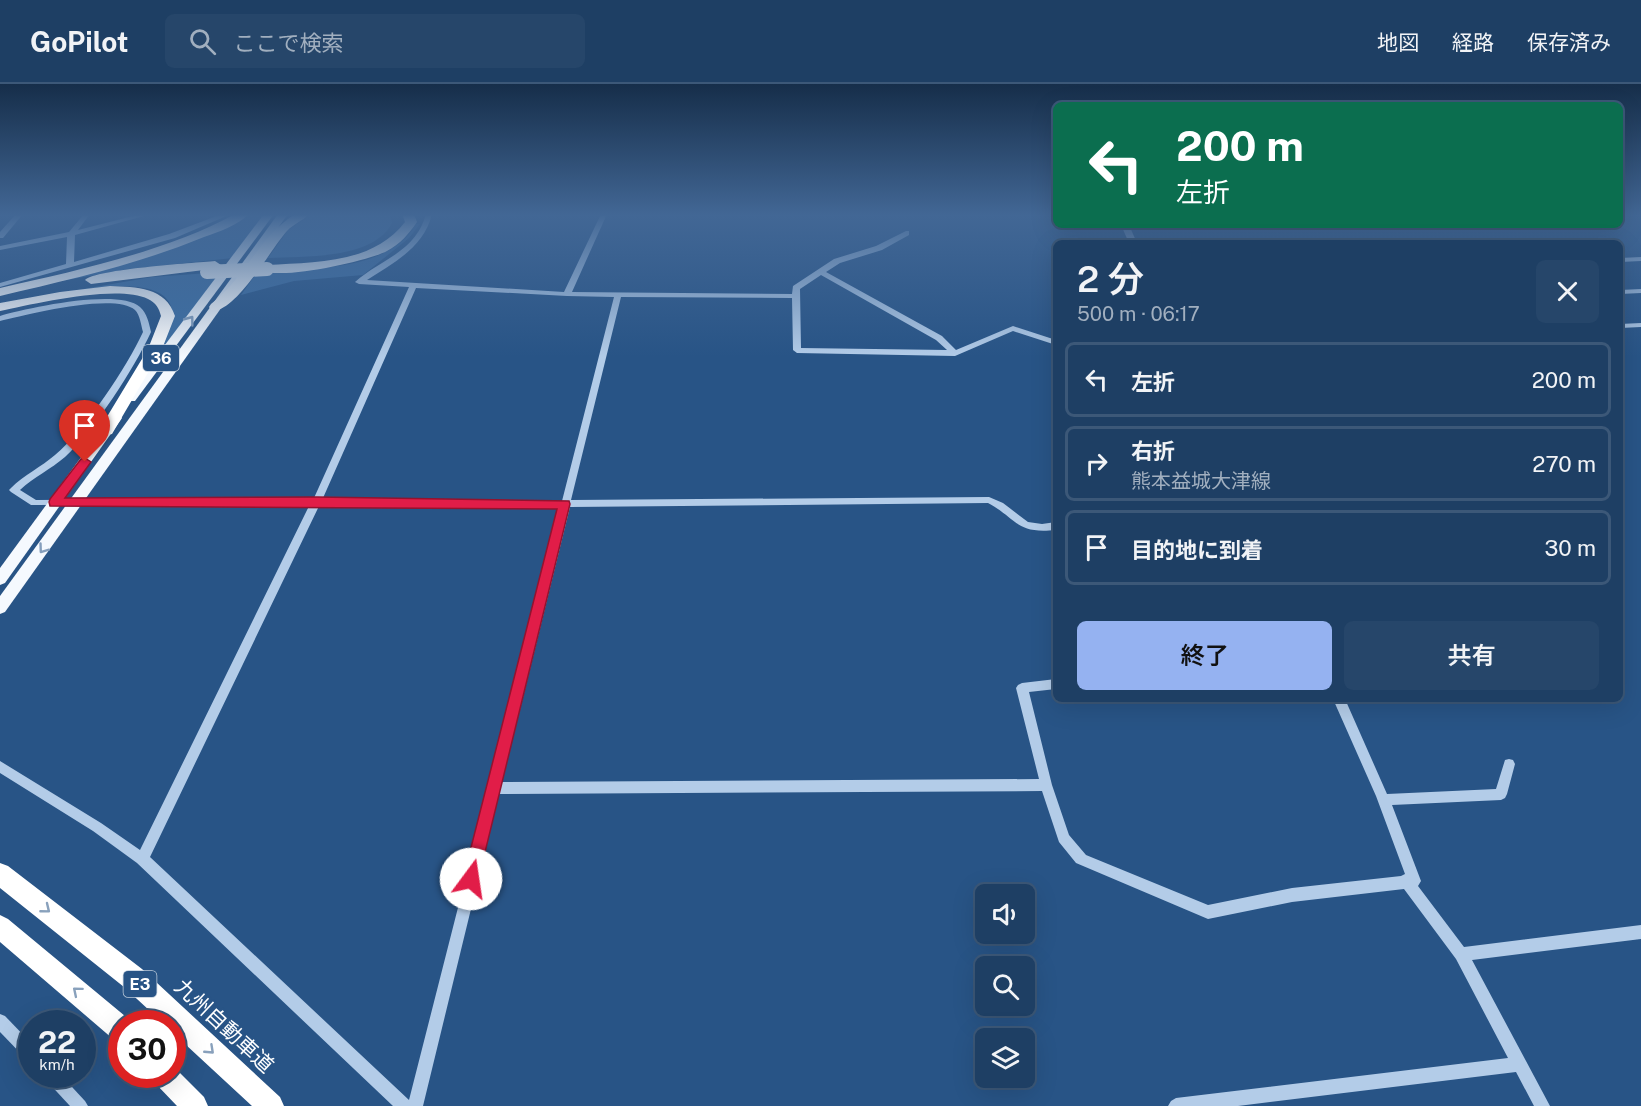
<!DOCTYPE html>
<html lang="ja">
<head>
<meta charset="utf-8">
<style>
  body { margin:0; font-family:"Public Sans","Noto Sans JP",sans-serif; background:#26466a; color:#f1f3f6; height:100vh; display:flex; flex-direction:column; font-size:22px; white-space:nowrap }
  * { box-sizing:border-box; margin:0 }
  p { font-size:20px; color:#a1afbf }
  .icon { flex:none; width:33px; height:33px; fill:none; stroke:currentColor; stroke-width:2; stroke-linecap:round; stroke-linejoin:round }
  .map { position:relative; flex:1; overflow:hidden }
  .side { position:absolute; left:1053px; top:156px; width:570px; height:462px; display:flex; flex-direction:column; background:#1e3f64; border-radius:9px; box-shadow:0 6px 24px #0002,0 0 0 2px #3c5878 }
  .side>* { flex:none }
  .banner { position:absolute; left:1053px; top:18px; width:570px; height:126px; border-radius:9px; box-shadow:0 6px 24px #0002,0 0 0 2px #3c5878; background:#0b6e4f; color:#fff; overflow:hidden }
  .controls { position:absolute; left:975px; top:800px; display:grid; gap:12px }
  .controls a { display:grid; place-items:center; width:60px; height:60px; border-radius:9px; background:#1e3f64; box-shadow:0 6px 24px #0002,0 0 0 2px #3c5878; font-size:30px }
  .speed { position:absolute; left:18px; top:926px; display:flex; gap:12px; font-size:30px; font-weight:700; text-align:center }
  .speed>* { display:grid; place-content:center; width:78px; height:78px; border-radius:50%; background:#1e3f64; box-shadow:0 6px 24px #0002,0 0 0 2px #3c5878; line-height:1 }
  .speed small { font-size:15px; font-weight:400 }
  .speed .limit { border:9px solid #d22; background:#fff; color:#111 }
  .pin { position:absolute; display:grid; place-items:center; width:51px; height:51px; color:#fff; margin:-62px -26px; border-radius:50% 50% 50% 0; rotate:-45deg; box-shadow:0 0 6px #0007 }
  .pin .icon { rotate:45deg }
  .me { position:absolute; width:66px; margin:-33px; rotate:14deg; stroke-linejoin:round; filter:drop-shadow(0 0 4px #0008) }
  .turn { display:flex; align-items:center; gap:21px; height:126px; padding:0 24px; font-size:27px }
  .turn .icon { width:78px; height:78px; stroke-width:2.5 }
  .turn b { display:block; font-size:42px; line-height:51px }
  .round { display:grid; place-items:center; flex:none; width:63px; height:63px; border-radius:9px; background:#26466a }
  .summary { display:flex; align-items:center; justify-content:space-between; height:102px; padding:0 24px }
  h1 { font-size:36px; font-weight:600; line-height:45px }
  .primary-button { display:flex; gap:12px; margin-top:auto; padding:12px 24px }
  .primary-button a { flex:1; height:69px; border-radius:9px; background:#95b2f1; color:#111; font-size:24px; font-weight:600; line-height:69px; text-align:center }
  .primary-button a+a { background:#26466a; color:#f1f3f6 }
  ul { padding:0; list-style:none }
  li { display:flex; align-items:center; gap:18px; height:75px; margin:0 12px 9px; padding:0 12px; border:3px solid #3c5878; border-radius:9px }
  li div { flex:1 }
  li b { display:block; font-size:22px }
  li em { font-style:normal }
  header { display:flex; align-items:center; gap:36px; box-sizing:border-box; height:84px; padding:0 30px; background:#1e3f64; border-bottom:2px solid #3c5878 }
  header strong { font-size:28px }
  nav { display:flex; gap:33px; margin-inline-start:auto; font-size:21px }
  .search { width:420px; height:54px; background:#26466a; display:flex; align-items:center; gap:15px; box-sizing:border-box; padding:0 21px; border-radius:9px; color:#a1afbf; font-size:22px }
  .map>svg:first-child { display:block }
  .green { fill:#3d6ea2 }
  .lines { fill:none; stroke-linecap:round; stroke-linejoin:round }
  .minor { fill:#b3cce8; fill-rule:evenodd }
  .major { fill:#f5f9fe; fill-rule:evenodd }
  .highway { fill:#fff; fill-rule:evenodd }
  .highway-bridge { stroke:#fff; stroke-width:14 }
  .oneway { stroke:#849ebc }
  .oneway2 { stroke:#89a1bc }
  .route { fill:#e11d48; stroke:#92132f; stroke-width:1.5 }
  .labels { text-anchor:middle; stroke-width:5; stroke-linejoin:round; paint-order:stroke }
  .shield { fill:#285486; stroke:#beccdb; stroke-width:1.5 }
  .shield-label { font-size:16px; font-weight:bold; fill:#fff }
  .near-street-label { font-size:21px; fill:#fff; stroke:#285486 }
</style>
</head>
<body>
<header>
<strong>GoPilot</strong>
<div class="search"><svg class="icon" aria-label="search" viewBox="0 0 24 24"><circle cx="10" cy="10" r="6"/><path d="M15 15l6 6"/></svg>ここで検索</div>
<nav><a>地図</a><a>経路</a><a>保存済み</a></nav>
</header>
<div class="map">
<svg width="1641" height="1022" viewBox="0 0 1641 1022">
  <rect width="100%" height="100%" fill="#285486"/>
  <g class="green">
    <path d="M251 130H266L233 174 128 185 39 201 222 144Z"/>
    <path d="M312 130H390L392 139C373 176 304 172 268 174L288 146Z"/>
    <path d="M416 140H420L409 154 363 191 294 197 241 211 258 187C308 184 388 189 416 140Z"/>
    <path d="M223 188 162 265C165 253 176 232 170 220 156 189 75 207 49 211L152 193Z"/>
  </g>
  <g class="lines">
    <g class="minor">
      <path d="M16 130H23L3 154H0V148Z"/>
      <path d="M84 130H90L78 146 141 130H151L75 151 74 178 169 150 222 130H231L175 154 0 203V199L66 180 67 153 0 166V162L69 148Z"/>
      <path d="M426 130H432C424 163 394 179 367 196L564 208 601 130H607L572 208 792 210 793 202 834 175 876 162 906 147H909V151L882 166 840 179 826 188 942 252 956 266 1013 242 1056 256V261L1013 247 955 272 797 269 793 266 792 214 621 213 571 416 989 413 1003 419 1028 438 1042 440 1056 438V446C1015 450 1019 436 988 419L570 423 502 698 1039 695 1016 604 1018 601 1022 599 1056 595V605L1029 608 1052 701 1069 751 1086 771 1208 821 1292 804 1401 792 1405 790 1376 712 1333 615H1345L1387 710 1496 705 1505 676 1509 675 1513 676 1515 680 1507 710 1505 714 1501 716 1392 721 1421 797 1418 802 1464 863 1641 841V855L1472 876 1550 1022H1534L1516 988 1238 1022H1168L1171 1017 1176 1014 1508 974 1456 875 1404 805 1292 818 1208 835 1076 779 1059 758 1042 707 499 710 423 1022H393L137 779 93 747 0 689V677L101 739 140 766 310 420 31 421 11 408 9 406 11 404C24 391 41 383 55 371 85 346 127 283 143 248 141 241 140 231 135 226 115 208 25 231 0 237V232C27 224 119 204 140 223 147 229 149 239 151 248 134 285 95 345 65 373 51 385 34 393 20 406L36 416 314 414 409 203 359 200 355 198C382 174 415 169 426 130ZM821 191 936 256 947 266 801 264 800 205ZM416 204 567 212 614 213 562 417 323 414ZM320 420 560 423 409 1016 150 773Z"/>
      <path d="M1121 141H1129L1137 159H1129Z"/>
      <path d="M1641 173V177L1620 178V174Z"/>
      <path d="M1641 205V209L1620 210V206Z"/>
      <path d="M1641 239V243L1620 244V240Z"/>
      <path d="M0 930 5 932 32 960V978L27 976 0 948Z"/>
      <path d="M43 990H60L85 1017 88 1022H70L45 995Z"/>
    </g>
    <g class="major">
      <path d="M264 130H274L135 317H127L125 314 127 311Z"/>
      <path d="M278 130H288L5 528 0 530V512Z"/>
      <path d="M116 330 120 331 122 334 120 337 5 499 0 501V484L112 331Z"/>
    </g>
    <g class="highway">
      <path d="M235 130H249C238 141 219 148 204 153 139 180 68 196 0 212V204C75 187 168 167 235 130Z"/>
      <path d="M295 130H309C303 137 293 140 287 147 272 163 234 232 211 226L209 223 211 220C244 195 260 152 295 130Z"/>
      <path d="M402 130H414L417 138C409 150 400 160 387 167 369 177 274 198 261 185L267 181C315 178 373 180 405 138Z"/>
      <path d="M215 177 221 181 220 184 91 200 85 196C96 185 193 179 215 177Z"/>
      <path d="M110 202C136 203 166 203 175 232L162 265 112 350 107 351 99 346 148 265 161 232C159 224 156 219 148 215 117 200 34 220 0 227V219L60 208Z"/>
      <path d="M0 779 8 782 142 885 280 1013 284 1022H252L172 948V939H163L124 903 0 804Z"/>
      <path d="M0 831 8 835 131 937 132 939H122V958L113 955 0 858Z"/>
      <path d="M172 981 204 1013 208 1022H177L155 999 151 990H172Z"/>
    </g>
    <path class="highway-bridge" d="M207 188 267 185"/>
  </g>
  <defs><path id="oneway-chevron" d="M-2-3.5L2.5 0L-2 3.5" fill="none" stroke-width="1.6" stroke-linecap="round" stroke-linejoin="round" transform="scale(1.5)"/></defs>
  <g class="oneway">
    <use href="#oneway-chevron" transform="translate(190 236) rotate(-53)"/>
    <use href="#oneway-chevron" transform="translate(43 465) rotate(126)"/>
  </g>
  <g class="oneway2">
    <use href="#oneway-chevron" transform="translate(46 825) rotate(39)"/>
    <use href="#oneway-chevron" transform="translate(77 907) rotate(-140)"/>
    <use href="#oneway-chevron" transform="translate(210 966) rotate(43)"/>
  </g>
  <linearGradient id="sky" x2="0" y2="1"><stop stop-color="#162e4a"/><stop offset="0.48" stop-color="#426795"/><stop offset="1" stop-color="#426795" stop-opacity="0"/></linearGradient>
  <rect width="1641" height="273" fill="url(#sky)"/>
  <path class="route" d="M85 374 91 378 65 414 317 413 569 417 570 420 477 801 471 803 465 801 463 795 557 425 50 422 49 418 50 415 81 375Z"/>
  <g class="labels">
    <g class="shield">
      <rect x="143" y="261" width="36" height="26" rx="4.5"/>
      <rect x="123.5" y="887" width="33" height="26" rx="4.5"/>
    </g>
    <g class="shield-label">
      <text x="161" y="280">36</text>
      <text x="140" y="906">E3</text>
    </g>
    <g class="near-street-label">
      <text transform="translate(224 942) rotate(43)" y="7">九州自動車道</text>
    </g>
  </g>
</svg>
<div class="controls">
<a><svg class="icon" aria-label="sound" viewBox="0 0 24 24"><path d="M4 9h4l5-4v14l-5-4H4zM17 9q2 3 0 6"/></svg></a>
<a><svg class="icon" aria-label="search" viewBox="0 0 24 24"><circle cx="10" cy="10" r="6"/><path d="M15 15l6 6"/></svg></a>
<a><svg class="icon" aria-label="layers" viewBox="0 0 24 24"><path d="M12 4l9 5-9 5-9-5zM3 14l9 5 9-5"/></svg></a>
</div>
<div class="speed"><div>22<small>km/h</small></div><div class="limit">30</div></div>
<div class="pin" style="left:85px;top:378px;background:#d93025"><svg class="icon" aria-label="arrive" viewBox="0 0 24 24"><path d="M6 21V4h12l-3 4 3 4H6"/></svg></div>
<svg class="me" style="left:471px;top:795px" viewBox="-20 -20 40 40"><circle r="19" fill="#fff"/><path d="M0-13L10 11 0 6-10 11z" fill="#e11d48"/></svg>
<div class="banner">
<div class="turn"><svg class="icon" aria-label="left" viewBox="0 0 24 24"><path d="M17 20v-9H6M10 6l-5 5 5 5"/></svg><div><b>200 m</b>左折</div></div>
</div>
<section class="side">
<div class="summary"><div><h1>2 分</h1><p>500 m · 06:17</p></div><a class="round"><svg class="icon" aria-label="close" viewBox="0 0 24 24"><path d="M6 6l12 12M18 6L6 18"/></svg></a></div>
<ul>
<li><svg class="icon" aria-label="left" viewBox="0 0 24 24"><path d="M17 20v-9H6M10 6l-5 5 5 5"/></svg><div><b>左折</b></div><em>200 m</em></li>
<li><svg class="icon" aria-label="right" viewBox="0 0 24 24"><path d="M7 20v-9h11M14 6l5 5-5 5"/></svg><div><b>右折</b><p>熊本益城大津線</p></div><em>270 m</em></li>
<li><svg class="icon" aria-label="arrive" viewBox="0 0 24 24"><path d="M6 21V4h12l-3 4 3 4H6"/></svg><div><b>目的地に到着</b></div><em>30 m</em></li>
</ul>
<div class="primary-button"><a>終了</a><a>共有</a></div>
</section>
</div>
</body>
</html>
